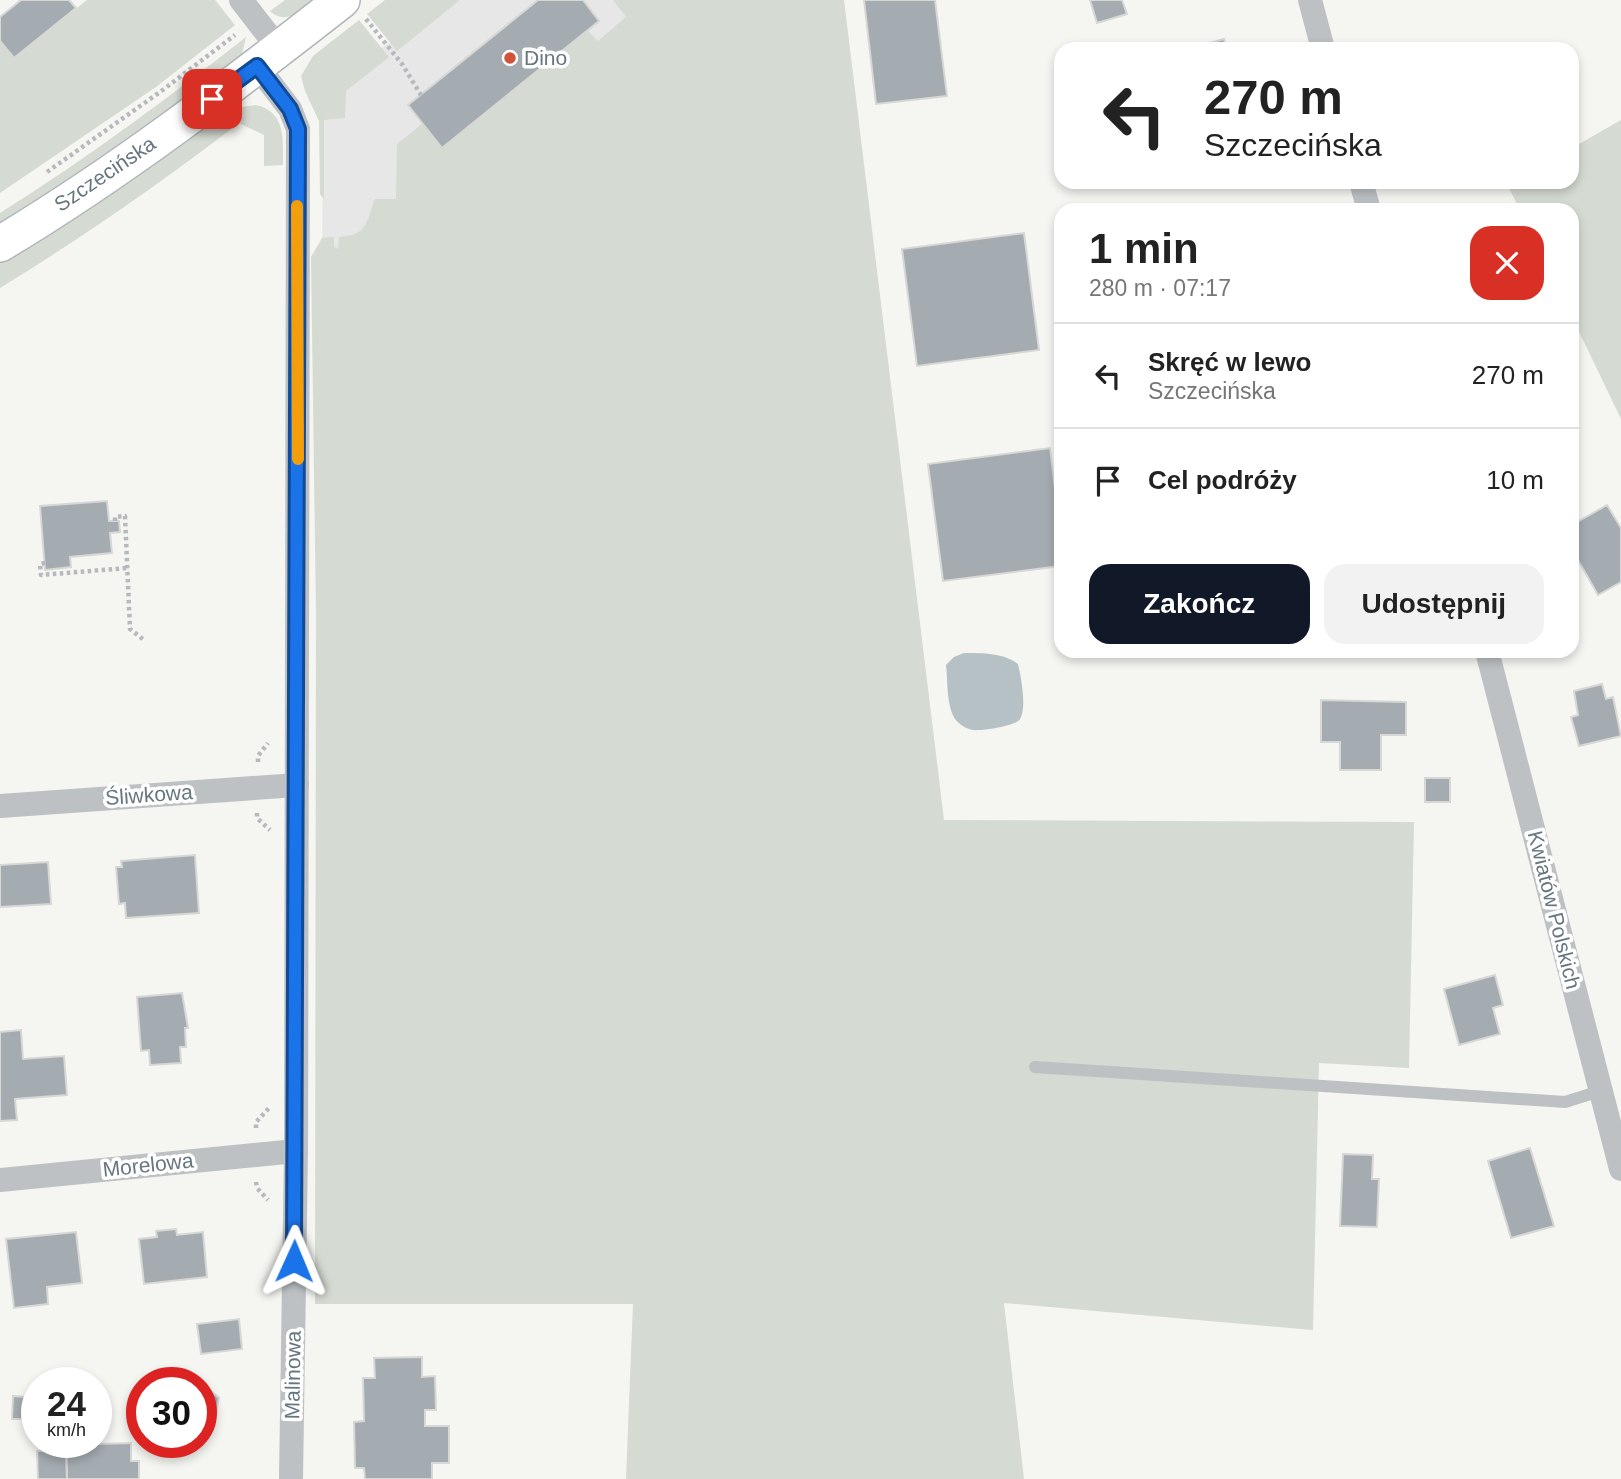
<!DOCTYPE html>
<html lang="pl">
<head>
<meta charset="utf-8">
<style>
  body { margin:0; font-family:Arial,sans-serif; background:#f2f2f2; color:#222; height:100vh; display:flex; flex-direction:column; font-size:26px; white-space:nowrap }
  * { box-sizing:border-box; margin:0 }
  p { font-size:23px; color:#767676 }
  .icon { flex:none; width:38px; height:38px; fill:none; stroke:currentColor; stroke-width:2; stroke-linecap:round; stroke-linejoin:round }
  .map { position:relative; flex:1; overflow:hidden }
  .sheet { position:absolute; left:1054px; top:203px; width:525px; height:455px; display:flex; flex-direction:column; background:#fff; border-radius:21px; box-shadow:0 4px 10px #0003 }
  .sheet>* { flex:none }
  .banner { position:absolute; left:1054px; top:42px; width:525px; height:147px; border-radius:21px; box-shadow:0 4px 10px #0003; background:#fff; color:#222; overflow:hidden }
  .speed { position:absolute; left:21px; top:1367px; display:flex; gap:14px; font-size:35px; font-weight:700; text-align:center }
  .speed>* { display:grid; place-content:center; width:91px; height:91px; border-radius:50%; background:#fff; box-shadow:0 4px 10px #0003; line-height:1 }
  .speed small { font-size:18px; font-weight:400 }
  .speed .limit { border:10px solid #d22; background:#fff; color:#111 }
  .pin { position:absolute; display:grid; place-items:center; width:60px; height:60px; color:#fff; margin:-30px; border-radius:14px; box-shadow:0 4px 10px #0006 }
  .me { position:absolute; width:77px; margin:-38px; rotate:1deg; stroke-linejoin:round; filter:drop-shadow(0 0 5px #0008) }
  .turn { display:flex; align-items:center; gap:24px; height:147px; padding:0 35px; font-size:32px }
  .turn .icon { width:91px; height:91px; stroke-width:2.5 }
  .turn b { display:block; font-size:49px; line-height:60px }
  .round { display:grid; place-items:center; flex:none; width:74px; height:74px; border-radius:21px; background:#f2f2f2 }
  .summary { display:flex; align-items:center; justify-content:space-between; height:119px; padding:0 35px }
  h1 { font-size:42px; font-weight:600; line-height:52px }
  .action { display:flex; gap:14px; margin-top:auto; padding:14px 35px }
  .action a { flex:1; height:80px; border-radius:21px; background:#111827; color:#fff; font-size:28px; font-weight:600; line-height:80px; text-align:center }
  .action a+a { background:#f2f2f2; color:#222 }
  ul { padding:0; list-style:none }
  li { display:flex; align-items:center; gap:21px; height:105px; padding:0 35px; border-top:2px solid #e0e0e0 }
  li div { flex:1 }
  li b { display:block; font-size:26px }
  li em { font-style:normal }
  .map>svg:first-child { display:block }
  .built { fill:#e6e7e6 }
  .green { fill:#d5dad2 }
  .water { fill:#b5c1c4 }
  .building { fill:#a5acb1; stroke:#d7d7d5; stroke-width:2 }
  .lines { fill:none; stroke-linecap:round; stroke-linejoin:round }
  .secondary-casing { stroke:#afb5b8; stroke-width:38 }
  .path { stroke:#b7babc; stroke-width:4.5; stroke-dasharray:3.5 3.5; stroke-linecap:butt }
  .lane { stroke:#bdc1c4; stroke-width:12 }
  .street { stroke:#bdc1c4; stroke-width:24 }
  .secondary { stroke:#fff; stroke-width:35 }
  .route-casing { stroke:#114b97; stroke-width:18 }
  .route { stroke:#1a73e8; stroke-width:12 }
  .slow { stroke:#f59e0b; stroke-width:12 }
  .poi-dot { fill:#d05338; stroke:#fff; stroke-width:2.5 }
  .labels { text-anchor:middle; stroke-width:7; stroke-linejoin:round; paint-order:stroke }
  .poi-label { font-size:21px; fill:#677680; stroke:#fff; text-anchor:start }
  .street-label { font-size:21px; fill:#677680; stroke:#fff }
</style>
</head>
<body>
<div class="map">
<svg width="1621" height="1479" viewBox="0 0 1621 1479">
  <rect width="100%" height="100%" fill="#f5f5f2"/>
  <path class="built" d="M447 0H654L322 268 323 114 341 78Z"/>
  <g class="green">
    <path d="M87 0H215L235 25 156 87 0 193V42L14 59Z"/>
    <path d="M285 0H316C303 10 285 26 270 11Z"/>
    <path d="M385 0H460L397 51 367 14Z"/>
    <path d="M613 0H844L944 820 1414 822 1409 1068 1319 1063 1313 1330 1004 1303 1024 1479H626L633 1304H315L316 613 311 257 322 238 334 237V247L338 249 339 237C369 235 366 221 375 199H396L397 144 422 124 442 148 588 31 598 41 626 17Z"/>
    <path d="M359 20 389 57 346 91 345 118 324 120V199L320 194 319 121 305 91 301 76 313 56Z"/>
    <path d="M246 37 242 54 236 63 174 110 0 228V213C86 159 167 99 246 37Z"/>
    <path d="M256 105C286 112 283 139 283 165L264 166V135L239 123C162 182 83 237 0 288V263L185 142 228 109Z"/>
    <path d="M1621 120V419L1572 317V210H1520L1507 184 1511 182H1572V148Z"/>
  </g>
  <path class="water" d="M964 653C983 653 1004 653 1018 664 1021 677 1027 708 1020 719 1016 726 982 731 973 730 966 729 959 724 955 719 946 704 948 681 946 665L954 657Z"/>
  <g class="building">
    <path d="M21 0H69L76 8 14 58 0 41V17Z"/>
    <path d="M538 0H583L599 21 442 148 408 105Z"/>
    <path d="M864 0H935L947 96 876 104Z"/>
    <path d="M1090 0H1122L1127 14 1097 23Z"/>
    <path d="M1224 39 1227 49H1187Z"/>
    <path d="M1024 233 1039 350 917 366 902 249Z"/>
    <path d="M1050 448 1060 531V566L943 581 928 464Z"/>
    <path d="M107 501 109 521H119L120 532 110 533 112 553 70 557 71 567 45 570 40 506Z"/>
    <path d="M1607 505 1621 528V582L1598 595 1578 560 1572 563V525Z"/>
    <path d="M1602 684 1606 699 1613 697 1621 736 1579 746 1571 717 1578 715 1574 691Z"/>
    <path d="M1321 700 1406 702V735H1381V770H1340V742H1321Z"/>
    <rect x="1425" y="778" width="25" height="24"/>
    <path d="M195 855 199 913 126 918 125 903 119 904 116 867H122L121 861Z"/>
    <path d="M48 862 51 904 0 907V865Z"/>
    <path d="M1495 975 1503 1005 1493 1008 1500 1034 1459 1045 1444 989Z"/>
    <path d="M182 993 188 1028H185L186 1047H180L181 1063 150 1065 149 1050 141 1051 137 997Z"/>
    <path d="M21 1030 23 1059 64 1056 67 1095 15 1099 17 1120 0 1121V1032Z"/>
    <path d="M1530 1148 1554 1226 1511 1238 1488 1161Z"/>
    <path d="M1343 1154 1373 1155 1372 1179H1379L1377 1227 1340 1226Z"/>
    <path d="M176 1229 177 1235 203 1232 207 1277 144 1284 139 1239 157 1237 156 1231Z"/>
    <path d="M76 1232 82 1283 47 1287 48 1304 14 1308 6 1239Z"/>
    <path d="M239 1319 242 1349 201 1354 197 1324Z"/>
    <path d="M422 1357V1377L435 1376 436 1410H425V1426H449V1463H432V1479H365L364 1468H355L354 1422 364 1421 363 1378H375L374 1358Z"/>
    <path d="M207 1388 219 1398 216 1413 202 1418 201 1390Z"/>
    <path d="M13 1396 26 1397 27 1419H12Z"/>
    <path d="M131 1443V1461H139V1479H67L66 1445Z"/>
    <path d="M66 1450 67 1479H38L37 1451Z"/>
  </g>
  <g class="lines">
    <defs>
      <path id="secondary" d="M0 244C120 172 232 86 342 0"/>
    </defs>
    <use href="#secondary" class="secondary-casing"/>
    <g class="path">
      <path d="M366 19 402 64 421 95"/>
      <path d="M47 172 160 92 235 35"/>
      <path d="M115 521V517L125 516 130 629 144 640"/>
      <path d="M45 563 40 564 41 575 127 568"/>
      <path d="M258 762V756L268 743"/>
      <path d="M257 813V818L270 830"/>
      <path d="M256 1128V1122L270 1107"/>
      <path d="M256 1182 257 1188 268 1200"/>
    </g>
    <path class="lane" d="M1035 1067 1565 1102 1600 1091"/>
    <g class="street">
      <path d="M241 0 279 49"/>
      <path d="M1310 0 1323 49"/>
      <path d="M257 66 290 109 298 129 296 1151 291 1479"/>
      <path d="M1361 182 1369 210"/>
      <path d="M1487 651 1621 1169"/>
      <path d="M0 806 297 785"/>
      <path d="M0 1180 296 1151"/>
    </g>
    <use href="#secondary" class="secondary"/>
  </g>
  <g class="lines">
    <defs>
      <path id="route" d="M212 99 257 66 290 109 298 129 294 1261"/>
    </defs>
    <use href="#route" class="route-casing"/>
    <use href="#route" class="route"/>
    <path class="slow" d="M297 206 298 459"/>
  </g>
  <circle class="poi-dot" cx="510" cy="58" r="7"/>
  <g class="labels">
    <g class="poi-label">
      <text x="524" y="65">Dino</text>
    </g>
    <g class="street-label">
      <text transform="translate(105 174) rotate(-34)" y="7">Szczecińska</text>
      <text transform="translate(149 795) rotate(-4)" y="7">Śliwkowa</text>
      <text transform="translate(1554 910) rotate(76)" y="7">Kwiatów Polskich</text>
      <text transform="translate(148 1165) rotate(-6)" y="7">Morelowa</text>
      <text transform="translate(293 1375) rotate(-89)" y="7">Malinowa</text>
    </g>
  </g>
</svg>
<div class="speed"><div>24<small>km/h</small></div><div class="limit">30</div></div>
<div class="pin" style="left:212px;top:99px;background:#d93025"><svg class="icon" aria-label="arrive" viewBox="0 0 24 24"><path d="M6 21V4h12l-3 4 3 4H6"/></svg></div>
<svg class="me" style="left:294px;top:1261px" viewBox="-20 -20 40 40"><path d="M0-17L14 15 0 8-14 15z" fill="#1a73e8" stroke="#fff" stroke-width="4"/></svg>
<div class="banner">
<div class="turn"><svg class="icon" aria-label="left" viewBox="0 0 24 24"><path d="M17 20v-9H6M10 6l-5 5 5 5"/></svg><div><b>270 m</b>Szczecińska</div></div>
</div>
<section class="sheet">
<div class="summary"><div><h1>1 min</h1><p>280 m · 07:17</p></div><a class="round" style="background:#d93025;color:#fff"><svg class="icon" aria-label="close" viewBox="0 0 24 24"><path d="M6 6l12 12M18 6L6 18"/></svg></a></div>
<ul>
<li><svg class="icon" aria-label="left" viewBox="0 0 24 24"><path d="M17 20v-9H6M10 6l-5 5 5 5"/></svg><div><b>Skręć w lewo</b><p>Szczecińska</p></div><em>270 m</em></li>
<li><svg class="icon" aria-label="arrive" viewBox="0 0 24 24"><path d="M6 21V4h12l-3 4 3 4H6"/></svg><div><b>Cel podróży</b></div><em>10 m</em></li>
</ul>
<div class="action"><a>Zakończ</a><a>Udostępnij</a></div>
</section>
</div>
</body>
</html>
